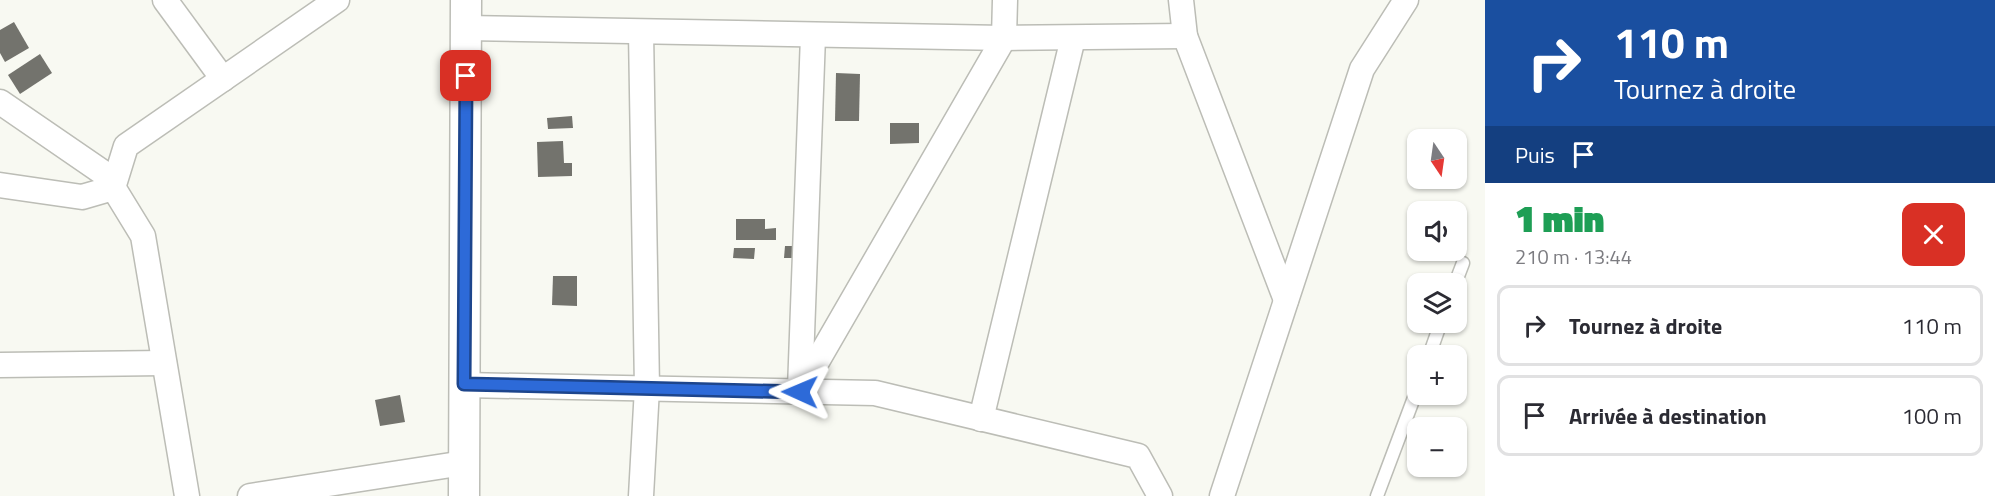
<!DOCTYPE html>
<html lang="fr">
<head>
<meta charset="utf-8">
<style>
  body { margin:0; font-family:"Titillium Web",sans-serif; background:#f2f2f3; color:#2b2b33; height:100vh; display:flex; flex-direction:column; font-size:22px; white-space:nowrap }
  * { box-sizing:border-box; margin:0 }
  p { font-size:20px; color:#7c7c81 }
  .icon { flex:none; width:33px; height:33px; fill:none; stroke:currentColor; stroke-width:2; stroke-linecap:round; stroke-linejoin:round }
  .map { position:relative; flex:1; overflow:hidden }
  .panel { display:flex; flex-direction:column; background:#fff; width:510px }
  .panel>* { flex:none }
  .banner { background:#1a4fa0; color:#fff; overflow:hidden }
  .needle { width:39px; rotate:167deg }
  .controls { position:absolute; left:1407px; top:129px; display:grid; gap:12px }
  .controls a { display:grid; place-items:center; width:60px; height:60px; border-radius:12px; background:#fff; box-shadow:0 2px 4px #0004; font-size:30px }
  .pin { position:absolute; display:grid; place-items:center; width:51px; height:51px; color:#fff; margin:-26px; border-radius:12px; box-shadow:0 3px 9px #0006 }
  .me { position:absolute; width:66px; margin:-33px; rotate:271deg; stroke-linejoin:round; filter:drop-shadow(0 0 4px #0008) }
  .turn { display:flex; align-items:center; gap:21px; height:126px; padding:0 30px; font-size:27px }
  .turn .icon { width:78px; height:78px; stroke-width:2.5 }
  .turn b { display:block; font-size:42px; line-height:51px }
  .then { display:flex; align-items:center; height:57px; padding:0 30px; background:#0003; gap:12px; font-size:22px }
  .round { display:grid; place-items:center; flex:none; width:63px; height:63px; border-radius:12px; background:#f2f2f3 }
  .head { display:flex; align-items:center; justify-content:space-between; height:102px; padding:0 30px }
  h1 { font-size:36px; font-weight:800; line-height:45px; color:#1e9e55 }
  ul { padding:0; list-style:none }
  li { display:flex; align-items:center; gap:18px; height:81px; margin:0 12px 9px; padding:0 18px; border:3px solid #e1e1e2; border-radius:12px }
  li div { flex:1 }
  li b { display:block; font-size:22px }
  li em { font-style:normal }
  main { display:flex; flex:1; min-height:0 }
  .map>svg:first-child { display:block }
  .building { fill:#73736d }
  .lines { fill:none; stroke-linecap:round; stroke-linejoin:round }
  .service-casing { stroke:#bcbdb6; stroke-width:15 }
  .minor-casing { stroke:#bcbdb6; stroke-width:27 }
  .tertiary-casing { stroke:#bcbdb6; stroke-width:33 }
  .service { stroke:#fff; stroke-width:12 }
  .minor { stroke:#fff; stroke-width:24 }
  .tertiary { stroke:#fff; stroke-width:30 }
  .route-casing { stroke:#1d458c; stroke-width:15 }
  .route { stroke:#2d6ad8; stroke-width:10 }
</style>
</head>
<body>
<main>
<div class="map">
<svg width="1485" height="496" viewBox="0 0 1485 496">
  <rect width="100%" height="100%" fill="#f8f9f2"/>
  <g class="building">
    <path d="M14 22 29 48 5 62 0 53V30Z"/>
    <path d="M40 54 52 73 20 94 8 75Z"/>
    <path d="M836 73 860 74 859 121H835Z"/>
    <path d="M572 116 573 128 548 129 547 118Z"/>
    <path d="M890 123H919V143L890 144Z"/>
    <path d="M563 141 564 163H572V176L538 177 537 142Z"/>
    <path d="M736 219H765V229L776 228V240H736Z"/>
    <path d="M785 246H797L796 258H784Z"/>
    <path d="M734 248H755L754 259 733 258Z"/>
    <path d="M553 276H577V306L552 305Z"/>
    <path d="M400 395 405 422 380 426 375 400Z"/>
  </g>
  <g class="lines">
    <defs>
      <g id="service">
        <path d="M1455 284 1463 263"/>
        <path d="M1429 356 1441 322"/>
        <path d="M1377 496 1418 387"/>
      </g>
      <g id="minor">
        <path d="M165 0 223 79"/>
        <path d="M1181 0 1185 36 1286 300"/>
        <path d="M466 28 1004 38 1185 36"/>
        <path d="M0 102 105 174 143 236 187 496"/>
        <path d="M0 185 82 197 113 188 126 146 337 0"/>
        <path d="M0 365 164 363"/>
        <path d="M464 385 875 393 1138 456 1160 496"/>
        <path d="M800 389 813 36"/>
        <path d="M800 391 1004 38 1005 0"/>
        <path d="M981 419 1073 38"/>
        <path d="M250 496 464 463"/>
        <path d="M641 496 647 388 641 32"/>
        <path d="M1222 496 1362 69 1406 0"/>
      </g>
      <path id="tertiary" d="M464 496 466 0"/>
    </defs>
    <use href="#service" class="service-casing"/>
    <use href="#minor" class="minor-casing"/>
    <use href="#tertiary" class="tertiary-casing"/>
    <use href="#service" class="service"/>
    <use href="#minor" class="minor"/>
    <use href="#tertiary" class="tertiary"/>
  </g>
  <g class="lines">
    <defs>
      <path id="route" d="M466 76 464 384 800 392"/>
    </defs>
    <use href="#route" class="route-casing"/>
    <use href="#route" class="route"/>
  </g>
</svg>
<div class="controls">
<a><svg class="needle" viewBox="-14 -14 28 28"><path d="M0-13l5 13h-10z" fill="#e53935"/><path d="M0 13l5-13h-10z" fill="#7c7c81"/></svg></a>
<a><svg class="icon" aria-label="sound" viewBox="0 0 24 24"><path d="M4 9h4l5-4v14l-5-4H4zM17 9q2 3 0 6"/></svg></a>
<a><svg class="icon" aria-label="layers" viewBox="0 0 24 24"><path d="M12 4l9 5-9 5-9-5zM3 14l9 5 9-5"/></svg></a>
<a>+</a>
<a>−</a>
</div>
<div class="pin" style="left:466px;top:76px;background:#d93025"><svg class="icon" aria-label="arrive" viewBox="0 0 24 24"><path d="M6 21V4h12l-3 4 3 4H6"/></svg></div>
<svg class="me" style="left:800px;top:392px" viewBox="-20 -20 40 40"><path d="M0-17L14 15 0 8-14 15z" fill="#2d6ad8" stroke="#fff" stroke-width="4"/></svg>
</div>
<section class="panel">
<div class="banner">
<div class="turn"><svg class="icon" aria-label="right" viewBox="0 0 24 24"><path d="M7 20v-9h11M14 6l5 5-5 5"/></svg><div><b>110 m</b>Tournez à droite</div></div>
<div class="then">Puis<svg class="icon" aria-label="arrive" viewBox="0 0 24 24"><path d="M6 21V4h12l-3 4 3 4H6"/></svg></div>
</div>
<div class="head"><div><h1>1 min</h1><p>210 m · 13:44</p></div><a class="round" style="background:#d93025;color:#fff"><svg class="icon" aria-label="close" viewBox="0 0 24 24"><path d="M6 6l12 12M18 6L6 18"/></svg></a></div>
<ul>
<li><svg class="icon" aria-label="right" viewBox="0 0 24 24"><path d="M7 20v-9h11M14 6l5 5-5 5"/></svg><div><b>Tournez à droite</b></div><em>110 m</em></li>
<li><svg class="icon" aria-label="arrive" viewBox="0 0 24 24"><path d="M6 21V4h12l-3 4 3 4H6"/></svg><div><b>Arrivée à destination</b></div><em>100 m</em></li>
</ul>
</section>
</main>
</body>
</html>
